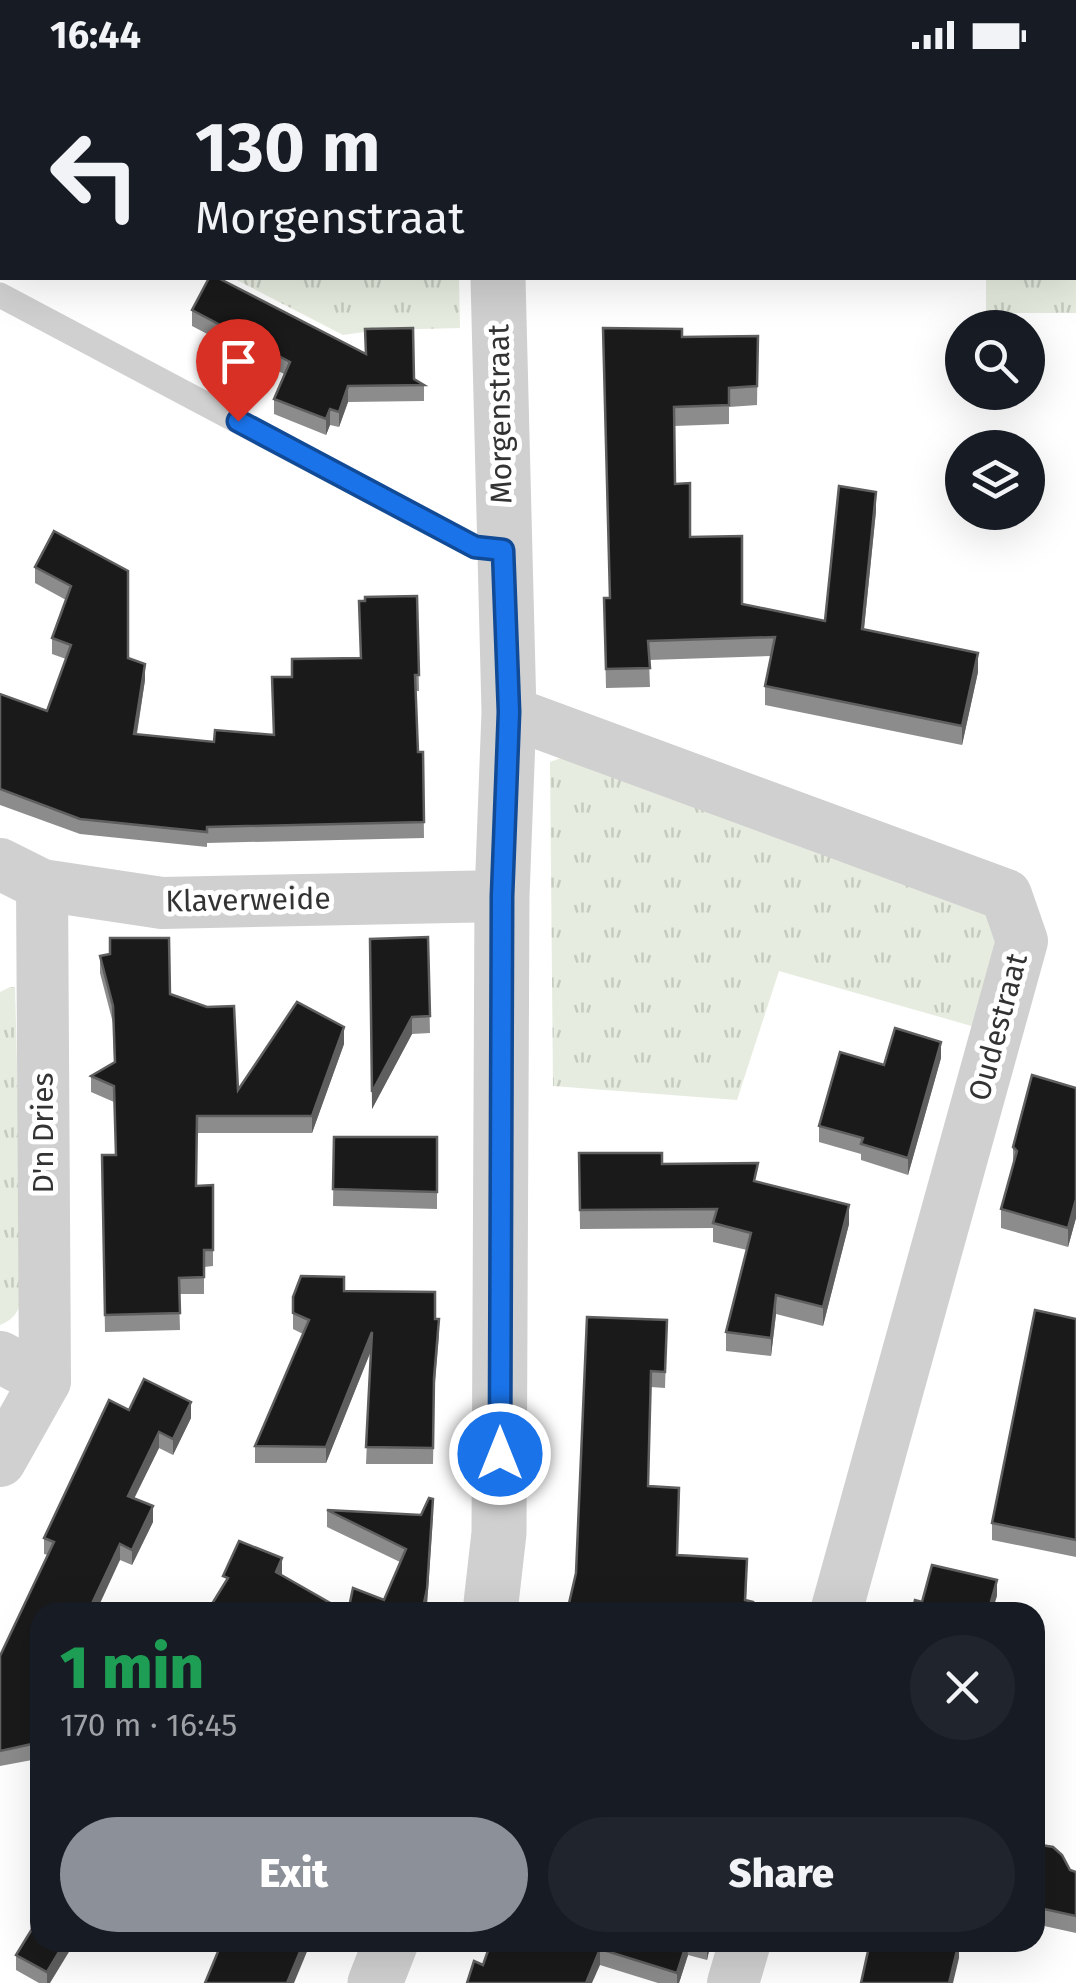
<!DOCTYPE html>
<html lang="en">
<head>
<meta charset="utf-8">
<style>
  body { margin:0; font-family:"Fira Sans",sans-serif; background:#20242c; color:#f1f3f6; height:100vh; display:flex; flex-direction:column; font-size:38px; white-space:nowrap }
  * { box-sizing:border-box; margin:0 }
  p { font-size:32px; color:#9ea1a6 }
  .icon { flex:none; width:55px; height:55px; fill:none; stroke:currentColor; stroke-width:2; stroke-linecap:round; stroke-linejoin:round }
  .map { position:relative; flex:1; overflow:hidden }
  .side { position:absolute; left:30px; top:1532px; width:1015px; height:350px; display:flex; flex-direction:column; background:#171b24; border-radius:30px; box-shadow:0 10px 40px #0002 }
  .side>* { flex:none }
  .hud { position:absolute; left:0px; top:0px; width:1078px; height:210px; box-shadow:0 10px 40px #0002; background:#171b24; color:#f1f3f6; overflow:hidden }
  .buttons { position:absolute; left:945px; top:240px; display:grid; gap:20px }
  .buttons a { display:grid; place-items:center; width:100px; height:100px; border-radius:50%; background:#171b24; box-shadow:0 10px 40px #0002; font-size:50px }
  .pin { position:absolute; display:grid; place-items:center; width:85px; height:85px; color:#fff; margin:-102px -42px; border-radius:50% 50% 50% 0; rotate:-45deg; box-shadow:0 0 10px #0007 }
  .pin .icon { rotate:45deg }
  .me { position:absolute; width:110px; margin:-55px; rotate:0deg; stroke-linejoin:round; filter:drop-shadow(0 0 8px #0008) }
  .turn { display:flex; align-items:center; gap:35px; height:210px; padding:0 30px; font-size:45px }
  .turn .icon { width:130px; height:130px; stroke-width:2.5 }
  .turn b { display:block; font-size:70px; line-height:85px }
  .round { display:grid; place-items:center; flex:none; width:105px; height:105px; border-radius:52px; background:#20242c }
  .summary { display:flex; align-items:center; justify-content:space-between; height:170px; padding:0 30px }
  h1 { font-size:60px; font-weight:800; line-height:75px; color:#1e9e55 }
  .primary-button { display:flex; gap:20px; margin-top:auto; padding:20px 30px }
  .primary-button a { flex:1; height:115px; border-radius:60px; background:#8c9099; color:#fff; font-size:40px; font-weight:800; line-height:115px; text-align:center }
  .primary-button a+a { background:#20242c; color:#f1f3f6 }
  .status { display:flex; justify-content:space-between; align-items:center; height:70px; padding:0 50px; background:#171b24; direction:ltr }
  .status svg { height:28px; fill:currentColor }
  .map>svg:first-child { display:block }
  .grass { fill:url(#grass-tufts) }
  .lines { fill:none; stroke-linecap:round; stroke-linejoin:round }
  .service { stroke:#d0d0d0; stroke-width:25 }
  .minor { stroke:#d0d0d0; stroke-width:52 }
  .tertiary { stroke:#d0d0d0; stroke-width:55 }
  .wall { fill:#8c8c8c }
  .shaded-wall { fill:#5f5f5f }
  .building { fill:#1a1a1a; stroke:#5f5f5f; stroke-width:2.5 }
  .route-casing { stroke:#114b97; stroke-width:25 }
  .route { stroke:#1a73e8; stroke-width:18 }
  .labels { text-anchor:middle; stroke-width:10; stroke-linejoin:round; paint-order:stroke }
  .street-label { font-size:30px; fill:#333; stroke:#fff }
</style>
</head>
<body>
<div class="status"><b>16:44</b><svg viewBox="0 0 49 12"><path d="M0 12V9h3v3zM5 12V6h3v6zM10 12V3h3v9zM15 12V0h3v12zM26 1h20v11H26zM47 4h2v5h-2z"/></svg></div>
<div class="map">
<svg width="1076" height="1913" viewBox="0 0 1076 1913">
  <defs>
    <pattern id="grass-tufts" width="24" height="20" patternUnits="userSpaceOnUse" patternTransform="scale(2.5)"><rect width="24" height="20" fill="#e6ecdf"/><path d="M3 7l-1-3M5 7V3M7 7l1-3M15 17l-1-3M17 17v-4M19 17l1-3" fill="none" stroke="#c6cbc0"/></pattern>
  </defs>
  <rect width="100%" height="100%" fill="#fff"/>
  <g class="grass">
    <path d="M0 0H455V2H2V196Z"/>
    <path d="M990 0H1076V243H986V208H1075V2Z"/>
    <path d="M233 208H459L460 258 378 260 343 265Z"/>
    <path d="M580 681 989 841 1001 862 989 961 779 901 737 1030 553 1016 550 692Z"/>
    <path d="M10 917H15L23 1221C20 1238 17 1248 0 1255V922Z"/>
  </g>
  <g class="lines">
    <path class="service" d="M0 225 475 477 503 480"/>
    <g class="minor">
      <path d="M509 642 1006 825 1022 871 836 1542"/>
      <path d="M0 794 42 815 162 833 502 826"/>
      <path d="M42 815 45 1311"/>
      <path d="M0 1287 45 1311 0 1391"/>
      <path d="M733 1913 745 1872"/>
    </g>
    <g class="tertiary">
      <path d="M493 0V2"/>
      <path d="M490 1542 499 1463 502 826 509 642 498 208"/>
      <path d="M375 1913 391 1872"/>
    </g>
  </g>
  <g class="wall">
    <path d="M192 240 414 309 424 315V331L348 332 339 357 330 355 326 365 274 344V329L284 304 192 256Z"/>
    <path d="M758 266 757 335 729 337V354L674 356 675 414 690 467 742 534 825 551 876 441 864 559 978 602 962 675 765 635V616L771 586 649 590 650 617 606 618 604 528H609L682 267Z"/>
    <path d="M54 461 128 588 145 610 137 664 214 672 273 665 292 607 360 588 417 526 419 621H416L418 682H423L424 768 207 773V777L80 764 0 735V624L47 641 66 589 52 584V568L66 530 35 513V497Z"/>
    <path d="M428 867 430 963 412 964 372 1039 370 869Z"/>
    <path d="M100 886 170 924 238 1020 344 974 312 1063H197L196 1116 213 1115V1196L204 1197V1224H179L180 1260 105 1262 102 1085H116L114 1032 91 1022V1006L114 992 113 953 100 903Z"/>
    <path d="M941 988 908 1105 861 1090V1084L819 1072V1056L884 995Z"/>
    <path d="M1076 1018V1148L1068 1177 1001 1158V1139L1013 1097V1077Z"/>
    <path d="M334 1067H437V1139L333 1136Z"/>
    <path d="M579 1083 662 1094 758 1112 849 1154 823 1256 776 1244 771 1286 726 1281V1262L747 1180 713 1172V1158L580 1159Z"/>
    <path d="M344 1221 435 1249 439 1266 434 1325 433 1394H366L371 1281 326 1393H255V1376L303 1264 293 1259V1227Z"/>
    <path d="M1076 1249V1487L992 1470V1453Z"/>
    <path d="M667 1250 665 1318 651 1317 648 1416 677 1485 747 1505 746 1530 753 1542H567Z"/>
    <path d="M129 1340 191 1348 173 1385 159 1378 134 1428 153 1452 132 1495 120 1490 40 1542V1702L32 1690 0 1696V1586L48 1485 44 1484V1468Z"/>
    <path d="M327 1440 433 1446 427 1535 384 1530 400 1492 327 1457Z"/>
    <path d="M1035 1774 1070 1800 1076 1802V1863L1035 1854Z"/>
    <path d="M40 1846 50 1913H39L16 1900V1885Z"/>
    <path d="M533 1872H711L707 1890 688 1885 679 1913H658L600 1895H483L531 1879Z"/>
  </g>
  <g class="shaded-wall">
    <path d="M348 316V332L339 357V342Z"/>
    <path d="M330 339V355L326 365V349Z"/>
    <path d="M876 422V441L862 578V559Z"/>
    <path d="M978 583V602L962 675V656Z"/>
    <path d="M145 594V610L134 680V664Z"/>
    <path d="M412 947V964L372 1039V1022Z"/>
    <path d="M344 957V974L312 1063V1046Z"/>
    <path d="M941 972V988L908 1105V1088Z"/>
    <path d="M1076 1129V1148L1068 1177V1158Z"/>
    <path d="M849 1135V1154L823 1256V1237Z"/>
    <path d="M776 1225V1244L771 1286V1268Z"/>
    <path d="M439 1249 434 1325 433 1394 434 1308Z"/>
    <path d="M372 1262V1278L326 1393V1377Z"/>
    <path d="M191 1332V1348L173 1385V1369Z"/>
    <path d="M159 1362V1378L128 1441V1426Z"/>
    <path d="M433 1429 427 1535 426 1542H422Z"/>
    <path d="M153 1436V1452L132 1495V1480Z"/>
    <path d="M120 1474V1490L96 1542H88Z"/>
    <path d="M282 1488V1505L276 1502Z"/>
    <path d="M997 1510V1526L992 1542H988Z"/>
    <path d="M65 1872H75L50 1913H47V1902Z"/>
    <path d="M304 1872H311L294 1913H287Z"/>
    <path d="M687 1872 688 1885 679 1913H677V1903Z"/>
    <path d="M707 1872H711L707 1890Z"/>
    <path d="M959 1872V1888L953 1913H949Z"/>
    <path d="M600 1879V1895L592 1913H586Z"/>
  </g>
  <g class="building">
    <rect x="801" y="0" width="137" height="2"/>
    <path d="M209 208H218L366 284 365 259 413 258 414 309 424 315 348 316 339 342 330 339 326 349 274 329 290 292 192 240Z"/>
    <path d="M603 258 682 259V267L758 266 757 316 729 318V335L674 337 675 414 690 413V467L742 466V534L825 551 839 416 876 422 862 559 978 583 962 656 765 616 775 567 648 571 650 598 606 599 604 528H610Z"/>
    <path d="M54 461 128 501V588L145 594 134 664 214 672 215 660 274 665 272 607H292V589L361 588 359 531H365V527L417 526 419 605H415L418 682H423L424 752 207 757V762L80 749 0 719V624L47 641 71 575 52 568 71 516 35 497Z"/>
    <path d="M428 867 430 946 412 947 372 1022 370 869Z"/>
    <path d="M110 868H169L170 924 207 937 234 936 238 1020 297 932 344 957 312 1046H197L196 1116 213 1115V1180H204V1207L179 1208 180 1243 105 1245 102 1085H116L114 1016 91 1006 115 992 113 936 100 886 110 884Z"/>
    <path d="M895 958 941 972 908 1088 861 1074 863 1068 819 1056 840 982 884 995Z"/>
    <path d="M1032 1005 1076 1018V1129L1068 1158 1001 1139 1017 1081 1013 1077Z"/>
    <path d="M334 1067H437V1122L333 1119Z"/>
    <path d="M579 1083H662V1094L758 1093 754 1111 849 1135 823 1237 776 1225 771 1268 726 1262 751 1163 713 1153 717 1139 580 1140Z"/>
    <path d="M301 1206 344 1207V1221L435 1222V1249H439L434 1308 433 1378 366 1377 372 1262 326 1377 255 1376 309 1250 293 1243V1227Z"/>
    <path d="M1035 1240 1076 1249V1470L992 1453Z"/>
    <path d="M587 1247 667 1250 665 1302 651 1301 648 1416 679 1418 677 1485 747 1489 745 1530 753 1532 751 1542H567L576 1503Z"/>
    <path d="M144 1309 191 1332 173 1369 159 1362 128 1426 153 1436 132 1480 120 1474 88 1542H40V1686L32 1674 0 1681V1586L54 1472 44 1468 109 1330 129 1340Z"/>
    <path d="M429 1428 433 1429 427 1519 422 1542H348L353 1518 384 1530 406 1479 327 1440 421 1445Z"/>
    <path d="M239 1471 282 1488 276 1502 346 1542H207L228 1508 223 1506Z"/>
    <path d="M932 1495 997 1510 988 1542H912L915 1530 922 1532Z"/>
    <path d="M1035 1774 1053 1777 1062 1785 1070 1800 1076 1802V1846L1035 1837Z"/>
    <path d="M40 1846V1872H65L47 1902 16 1885Z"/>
    <path d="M222 1872H304L287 1913H205Z"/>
    <path d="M491 1872H514L531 1879 533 1872H687L677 1903 600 1879 586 1913H467L474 1891 483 1895Z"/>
    <path d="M870 1872H959L949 1913H861Z"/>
  </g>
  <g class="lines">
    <defs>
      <path id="route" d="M238 351 475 477 503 480 509 642 502 826 500 1384"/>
    </defs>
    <use href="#route" class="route-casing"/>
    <use href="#route" class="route"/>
  </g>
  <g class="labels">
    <g class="street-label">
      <text transform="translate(500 344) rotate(-91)" y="10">Morgenstraat</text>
      <text transform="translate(248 830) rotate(-1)" y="10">Klaverweide</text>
      <text transform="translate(998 957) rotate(-75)" y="10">Oudestraat</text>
      <text transform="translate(43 1063) rotate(-90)" y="10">D'n Dries</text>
    </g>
  </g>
</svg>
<div class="buttons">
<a><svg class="icon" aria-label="search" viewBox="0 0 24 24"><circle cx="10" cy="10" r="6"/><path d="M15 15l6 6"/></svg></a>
<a><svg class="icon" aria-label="layers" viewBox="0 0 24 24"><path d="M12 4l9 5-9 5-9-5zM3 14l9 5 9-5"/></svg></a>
</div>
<div class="pin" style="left:238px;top:351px;background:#d93025"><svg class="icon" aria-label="arrive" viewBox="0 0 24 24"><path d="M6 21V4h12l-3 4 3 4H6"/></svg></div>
<svg class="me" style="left:500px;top:1384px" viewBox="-20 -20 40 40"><circle r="17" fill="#1a73e8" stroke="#fff" stroke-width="3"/><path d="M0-11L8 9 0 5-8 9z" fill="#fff"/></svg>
<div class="hud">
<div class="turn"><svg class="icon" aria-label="left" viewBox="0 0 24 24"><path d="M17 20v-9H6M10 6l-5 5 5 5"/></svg><div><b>130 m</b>Morgenstraat</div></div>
</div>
<section class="side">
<div class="summary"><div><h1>1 min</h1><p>170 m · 16:45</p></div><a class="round"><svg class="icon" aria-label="close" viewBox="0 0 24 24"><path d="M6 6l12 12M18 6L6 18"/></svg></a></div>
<div class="primary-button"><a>Exit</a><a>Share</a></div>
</section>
</div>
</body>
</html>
